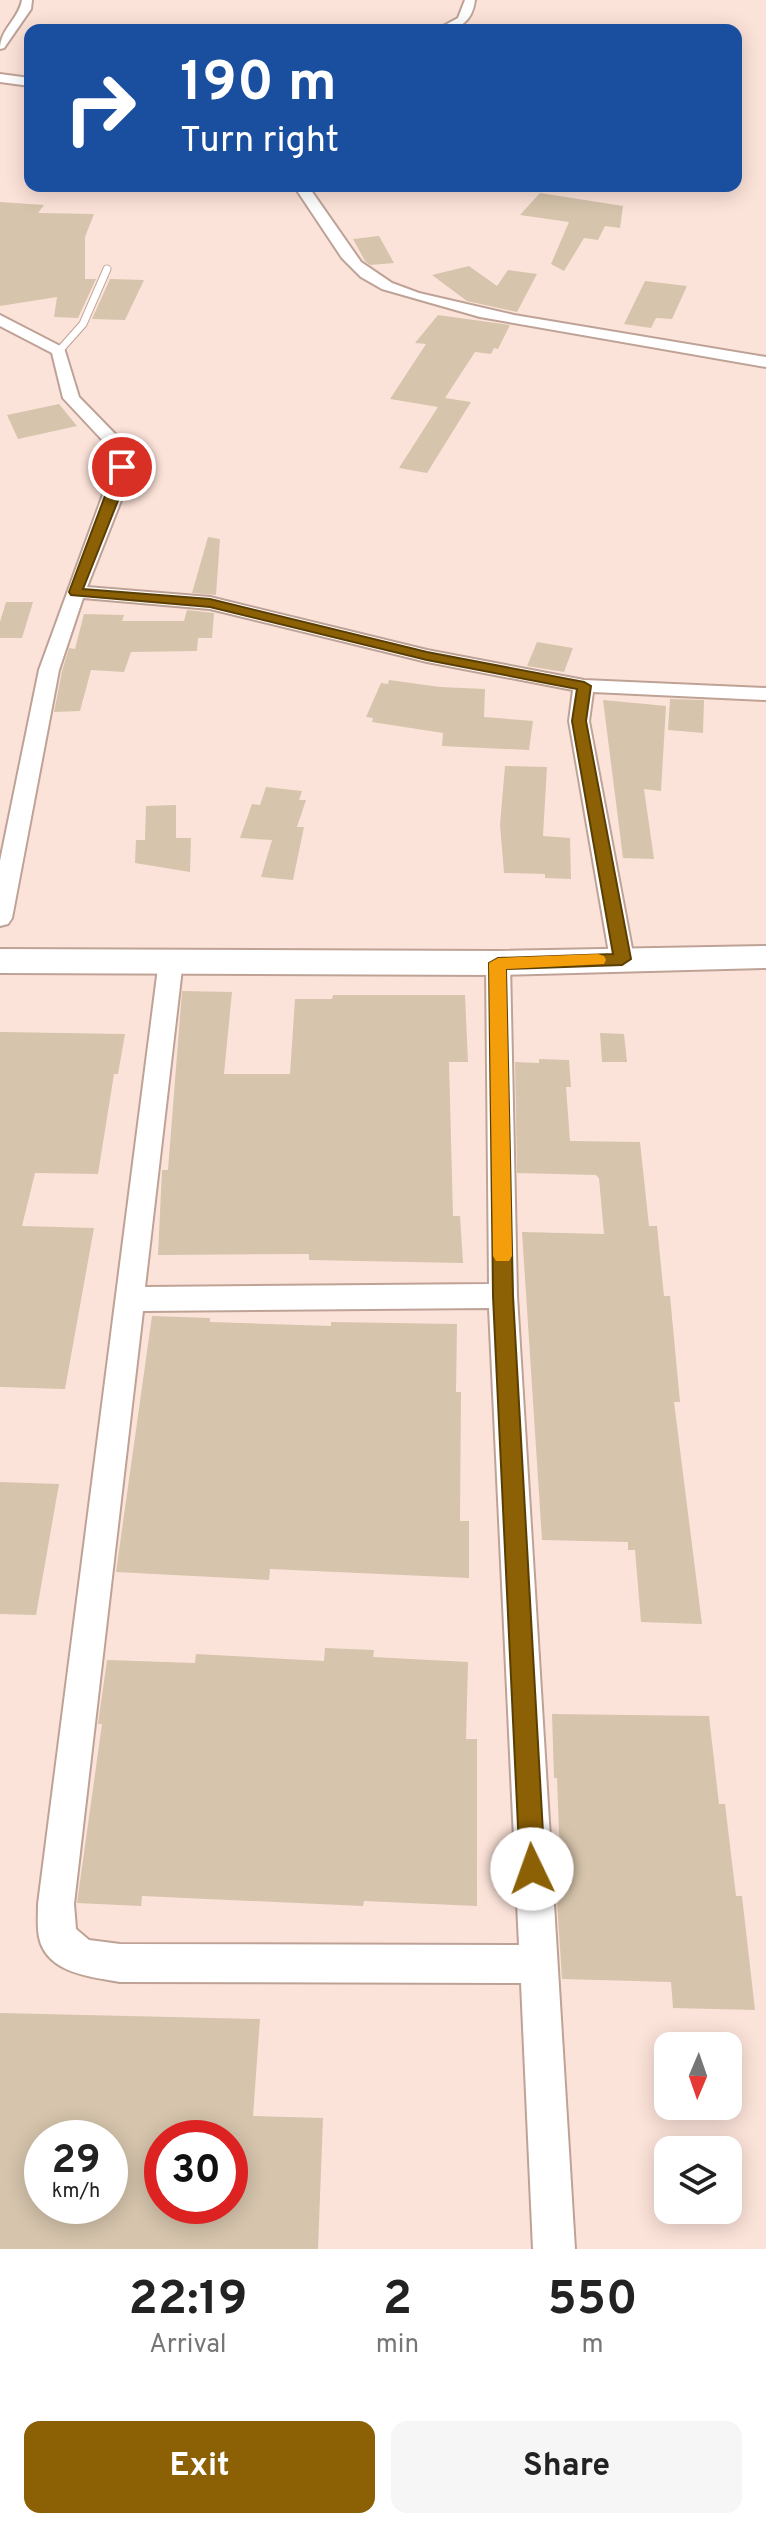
<!DOCTYPE html>
<html lang="en">
<head>
<meta charset="utf-8">
<style>
  body { margin:0; font-family:Overpass,sans-serif; background:#f6f6f6; color:#222; height:100vh; display:flex; flex-direction:column; font-size:30px; white-space:nowrap }
  * { box-sizing:border-box; margin:0 }
  p { font-size:26px; color:#767676 }
  .icon { flex:none; width:44px; height:44px; fill:none; stroke:currentColor; stroke-width:2; stroke-linecap:round; stroke-linejoin:round }
  .map { position:relative; height:2249px; overflow:hidden }
  .details { display:flex; flex-direction:column; background:#fff; flex:1 }
  .details>* { flex:none }
  .top-card { position:absolute; left:24px; top:24px; width:718px; height:168px; border-radius:16px; box-shadow:0 4px 20px #0003; background:#1a4fa0; color:#fff; overflow:hidden }
  .needle { width:52px; rotate:182deg }
  .controls { position:absolute; left:654px; top:2032px; display:grid; gap:16px }
  .controls a { display:grid; place-items:center; width:88px; height:88px; border-radius:16px; background:#fff; box-shadow:0 4px 20px #0003; font-size:40px }
  .speed { position:absolute; left:24px; top:2120px; display:flex; gap:16px; font-size:40px; font-weight:700; text-align:center }
  .speed>* { display:grid; place-content:center; width:104px; height:104px; border-radius:50%; background:#fff; box-shadow:0 4px 20px #0003; line-height:1 }
  .speed small { font-size:20px; font-weight:400 }
  .speed .limit { border:12px solid #d22; background:#fff; color:#111 }
  .pin { position:absolute; display:grid; place-items:center; width:68px; height:68px; color:#fff; margin:-34px; border:4px solid #fff; border-radius:50%; box-shadow:0 2px 8px #0007 }
  .me { position:absolute; width:88px; margin:-44px; rotate:357deg; stroke-linejoin:round; filter:drop-shadow(0 0 6px #0008) }
  .turn { display:flex; align-items:center; gap:28px; height:168px; padding:0 24px; font-size:36px }
  .turn .icon { width:104px; height:104px; stroke-width:2.5 }
  .turn b { display:block; font-size:56px; line-height:68px }
  .eta { display:flex; justify-content:space-evenly; align-items:center; height:136px; text-align:center }
  .eta b { font-size:48px; font-weight:700; line-height:56px }
  .cta { display:flex; gap:16px; margin-top:auto; padding:16px 24px }
  .cta a { flex:1; height:92px; border-radius:16px; background:#8c6004; color:#fff; font-size:32px; font-weight:700; line-height:92px; text-align:center }
  .cta a+a { background:#f6f6f6; color:#222 }
  .map>svg:first-child { display:block }
  .building { fill:#d6c4ac; fill-rule:evenodd }
  .lines { fill:none; stroke-linecap:round; stroke-linejoin:round }
  .lane-casing { stroke:#bfa296; stroke-width:9 }
  .street-casing { stroke:#bfa296; stroke-width:4 }
  .secondary-casing { stroke:#bfa296; stroke-width:4 }
  .lane { stroke:#fff; stroke-width:7 }
  .street { fill:#fff; fill-rule:evenodd }
  .secondary { fill:#fff; fill-rule:evenodd }
  .route { fill:#8c6004; stroke:#5b3e03; stroke-width:2 }
  .slow { fill:#f59e0b }
</style>
</head>
<body>
<div class="map">
<svg width="766" height="2249" viewBox="0 0 766 2249">
  <rect width="100%" height="100%" fill="#fce3d9"/>
  <g class="building">
    <path d="M540 193 623 206 620 228 605 226 598 240 584 238 564 271 551 264 569 222 520 215Z"/>
    <path d="M0 202 44 205 38 213 94 214 85 237V279H96L78 318 54 317 57 297 0 306Z"/>
    <path d="M379 236 394 263 370 265 365 261 353 239Z"/>
    <path d="M469 266 497 286 508 270 537 274 517 312 467 301 432 275Z"/>
    <path d="M110 279 144 280 125 320 92 319Z"/>
    <path d="M645 281 687 286 672 319 656 318 651 328 624 324Z"/>
    <path d="M438 315 510 325 498 349 494 348 491 354 475 352 445 398 471 402 427 473 399 468 438 407 390 399 426 344 415 343Z"/>
    <path d="M59 404 77 426 18 439 7 415Z"/>
    <path d="M208 537 220 539 216 595 192 593Z"/>
    <path d="M6 602H33L22 638H0V622Z"/>
    <path d="M187 610 214 613 212 638H198L197 651 131 652 124 672 91 670 80 711 54 712 62 671 69 648 75 649 84 614 124 615 122 621H184Z"/>
    <path d="M537 642 573 648 564 672 527 666Z"/>
    <path d="M389 680 440 687 485 689 484 717 533 721 529 750 442 746 443 733 372 722 373 718 366 717 381 683 388 684Z"/>
    <path d="M670 699 704 700 703 733 668 730Z"/>
    <path d="M603 700 666 706 661 791 644 789 654 859 623 858Z"/>
    <path d="M505 766 547 767 543 836 570 838 571 879 545 878V874L504 873 500 825Z"/>
    <path d="M266 787 302 791 299 800H306L297 827H304L293 880 261 877 272 840 240 838 252 804 260 805Z"/>
    <path d="M176 805V838H191L190 872 135 863 136 840H145L146 806Z"/>
    <path d="M182 991 232 992 224 1074H290L295 999H332L333 995H465L468 1062H449L453 1216H460L463 1263 309 1260V1254L158 1255 162 1170H168Z"/>
    <path d="M0 1032 125 1034 118 1074H114L98 1174 35 1173 22 1226 94 1228 65 1389 0 1387Z"/>
    <path d="M600 1033 624 1034 627 1062H602Z"/>
    <path d="M539 1059 569 1060 571 1087H566L570 1141 640 1142 649 1226H657L664 1296H670L680 1402H674L702 1624 641 1622 635 1550H628V1542L542 1540 522 1232 604 1234 599 1178 596 1175 517 1173 515 1062 539 1063Z"/>
    <path d="M152 1316 210 1318V1322L331 1326V1322L457 1324 456 1392H461L460 1521H469V1578L270 1569 269 1580 116 1572Z"/>
    <path d="M0 1482 59 1484 36 1615 0 1614Z"/>
    <path d="M325 1648 374 1650 373 1657 468 1662 466 1739H477V1906L364 1901 363 1906 142 1896 141 1906 77 1903 102 1724H98L107 1660 195 1663 196 1654 324 1661Z"/>
    <path d="M552 1714 709 1716 719 1804H725L736 1896H742L755 2010 673 2008 671 1982 562 1979 556 1886H561L557 1778H554Z"/>
    <path d="M0 2013 260 2019 253 2116 323 2118 318 2249H0ZM42 2138H110V2206H42ZM162 2138H230V2206H162Z"/>
  </g>
  <g class="lines">
    <defs>
      <path id="lane" d="M59 351 83 324 107 269"/>
      <g id="street">
        <path d="M22 0H32L31 9 4 48 0 49C0 29 19 19 22 0Z"/>
        <path d="M465 0H475C472 23 459 30 436 30L458 18Z"/>
        <path d="M0 74 30 78V86L0 82Z"/>
        <path d="M294 186H308L361 262 392 283 419 293 514 315 766 357V367L480 317 382 289 361 277 342 258Z"/>
        <path d="M0 315 64 348 79 397 121 440 131 467 126 488 87 587 210 597 427 650 584 680 766 688V700L593 692 589 721 634 959 630 965 622 967 614 965 610 959 569 721 573 690 427 662 210 609 83 598 59 670 12 918 8 924 0 926V861L39 670 113 467 107 445 63 398 52 353 0 326Z"/>
        <path d="M171 952 179 954 183 960 145 1287 489 1284 486 963 490 957 498 955 506 957 510 963 517 1296 575 2249H533L521 1983 120 1982C91 1977 46 1973 39 1937 37 1927 38 1915 38 1904L159 960 163 954ZM489 1308 519 1945 120 1944 89 1940 76 1929 74 1904 143 1311Z"/>
      </g>
      <path id="secondary" d="M766 946V968L498 975 0 973V949L498 951Z"/>
    </defs>
    <use href="#lane" class="lane-casing"/>
    <use href="#street" class="street-casing"/>
    <use href="#secondary" class="secondary-casing"/>
    <use href="#lane" class="lane"/>
    <use href="#street" class="street"/>
    <use href="#secondary" class="secondary"/>
  </g>
  <path class="route" d="M117 464 128 467 123 488 83 589 210 599 427 652 584 682 591 686 586 721 631 959 622 965 506 969 513 1296 545 1869 541 1878 532 1881 523 1878 520 1869 493 1296 489 963 498 958 613 954 572 721 577 689 427 660 210 607 71 595 69 592Z"/>
  <path class="slow" d="M598 954 604 956 606 960 604 964 506 969 512 1256 509 1261H496L493 1256 489 963 498 958Z"/>
</svg>
<div class="controls">
<a><svg class="needle" viewBox="-14 -14 28 28"><path d="M0-13l5 13h-10z" fill="#e53935"/><path d="M0 13l5-13h-10z" fill="#767676"/></svg></a>
<a><svg class="icon" aria-label="layers" viewBox="0 0 24 24"><path d="M12 4l9 5-9 5-9-5zM3 14l9 5 9-5"/></svg></a>
</div>
<div class="speed"><div>29<small>km/h</small></div><div class="limit">30</div></div>
<div class="pin" style="left:122px;top:467px;background:#d93025"><svg class="icon" aria-label="arrive" viewBox="0 0 24 24"><path d="M6 21V4h12l-3 4 3 4H6"/></svg></div>
<svg class="me" style="left:532px;top:1869px" viewBox="-20 -20 40 40"><circle r="19" fill="#fff"/><path d="M0-13L10 11 0 6-10 11z" fill="#8c6004"/></svg>
<div class="top-card">
<div class="turn"><svg class="icon" aria-label="right" viewBox="0 0 24 24"><path d="M7 20v-9h11M14 6l5 5-5 5"/></svg><div><b>190 m</b>Turn right</div></div>
</div>
</div>
<section class="details">
<div class="eta">
<div><b>22:19</b><p>Arrival</p></div>
<div><b>2</b><p>min</p></div>
<div><b>550</b><p>m</p></div>
</div>
<div class="cta"><a>Exit</a><a>Share</a></div>
</section>
</body>
</html>
